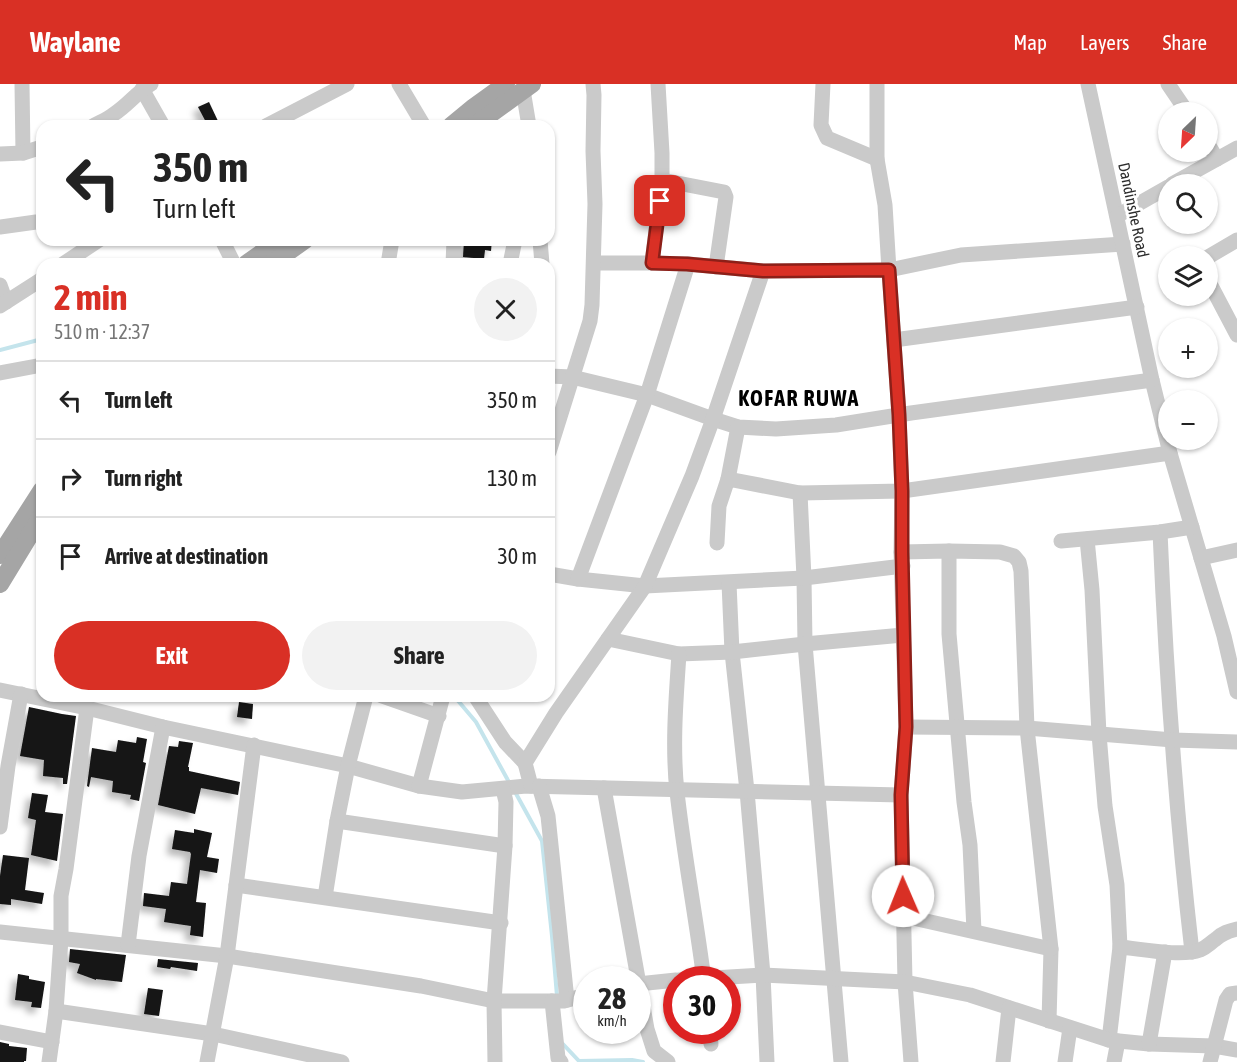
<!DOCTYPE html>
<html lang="en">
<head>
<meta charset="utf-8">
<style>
  body { margin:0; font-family:"Asap Condensed",sans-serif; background:#f2f2f2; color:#222; height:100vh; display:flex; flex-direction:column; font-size:22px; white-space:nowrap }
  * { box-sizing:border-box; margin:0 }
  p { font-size:20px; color:#767676 }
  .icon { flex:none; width:33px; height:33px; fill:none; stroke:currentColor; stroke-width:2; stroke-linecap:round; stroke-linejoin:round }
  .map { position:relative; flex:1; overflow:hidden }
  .side { position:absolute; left:36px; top:174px; width:519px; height:444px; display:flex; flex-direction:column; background:#fff; border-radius:18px; box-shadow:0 2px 4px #0004 }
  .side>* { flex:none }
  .banner { position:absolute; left:36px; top:36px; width:519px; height:126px; border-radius:18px; box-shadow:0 2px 4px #0004; background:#fff; color:#222; overflow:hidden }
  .needle { width:39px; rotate:205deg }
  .fabs { position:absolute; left:1158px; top:18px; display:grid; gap:12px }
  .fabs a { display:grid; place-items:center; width:60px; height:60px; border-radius:50%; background:#fff; box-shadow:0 2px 4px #0004; font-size:30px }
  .speed { position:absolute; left:573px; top:882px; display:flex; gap:12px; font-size:30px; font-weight:700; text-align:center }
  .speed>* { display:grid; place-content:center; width:78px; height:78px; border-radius:50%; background:#fff; box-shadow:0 2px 4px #0004; line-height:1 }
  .speed small { font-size:15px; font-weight:400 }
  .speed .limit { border:9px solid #d22; background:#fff; color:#111 }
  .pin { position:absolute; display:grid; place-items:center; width:51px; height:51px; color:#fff; margin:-26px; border-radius:12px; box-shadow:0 3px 9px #0006 }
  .me { position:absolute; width:66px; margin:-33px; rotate:359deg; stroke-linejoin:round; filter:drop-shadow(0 0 4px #0008) }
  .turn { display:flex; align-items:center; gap:21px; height:126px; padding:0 18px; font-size:27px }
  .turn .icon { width:78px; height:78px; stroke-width:2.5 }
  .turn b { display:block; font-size:42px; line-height:51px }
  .round { display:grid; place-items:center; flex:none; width:63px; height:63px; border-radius:32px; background:#f2f2f2 }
  .head { display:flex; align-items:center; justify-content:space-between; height:102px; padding:0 18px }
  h1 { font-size:36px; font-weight:700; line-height:45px; color:#d93025 }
  .cta { display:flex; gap:12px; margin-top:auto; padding:12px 18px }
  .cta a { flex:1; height:69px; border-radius:36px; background:#d93025; color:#fff; font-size:24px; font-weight:700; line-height:69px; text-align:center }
  .cta a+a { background:#f2f2f2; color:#222 }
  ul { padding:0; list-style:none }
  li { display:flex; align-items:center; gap:18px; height:78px; padding:0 18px; border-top:2px solid #e0e0e0 }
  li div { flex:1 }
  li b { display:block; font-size:22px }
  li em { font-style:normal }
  header { display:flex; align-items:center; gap:36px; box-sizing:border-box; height:84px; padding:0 30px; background:#d93025; color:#fff }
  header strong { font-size:28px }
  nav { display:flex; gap:33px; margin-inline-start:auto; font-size:21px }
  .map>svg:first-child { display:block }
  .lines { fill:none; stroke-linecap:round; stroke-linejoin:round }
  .stream { stroke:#c4e4ec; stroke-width:4 }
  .building { fill:#141414; filter:url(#shadow) }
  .minor { stroke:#cacaca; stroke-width:15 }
  .major { stroke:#a5a5a5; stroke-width:18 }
  .route-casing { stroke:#8d1f18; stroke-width:15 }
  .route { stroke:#d93025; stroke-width:10 }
  .labels { text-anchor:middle; stroke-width:6; stroke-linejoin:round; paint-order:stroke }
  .street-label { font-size:16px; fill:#2d2d2d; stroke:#fff }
  .district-label { font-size:22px; font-weight:bold; letter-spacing:1.5px; fill:#000; stroke:#fff }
</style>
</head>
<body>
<header>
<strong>Waylane</strong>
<nav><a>Map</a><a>Layers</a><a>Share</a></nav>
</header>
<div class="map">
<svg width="1237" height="978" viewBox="0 0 1237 978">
  <defs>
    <filter id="shadow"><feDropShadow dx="-5.5" dy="5.5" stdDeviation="3" flood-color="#0004"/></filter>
  </defs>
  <rect width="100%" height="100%" fill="#fff"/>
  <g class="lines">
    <g class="stream">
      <path d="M0 266 42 255"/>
      <path d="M454 612 476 638 510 700"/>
      <path d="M514 706 542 757 552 852 557 912"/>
      <path d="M562 959 579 977 632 976 643 978"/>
    </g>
  </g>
  <g class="building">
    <path d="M209 18 218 37 208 42 198 23Z"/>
    <path d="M464 156H492L491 167 485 166 484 175 463 173Z"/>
    <path d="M239 618 253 620 252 635 237 633Z"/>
    <path d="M29 623 62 630 76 632 67 700H63V694L43 692 44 676 20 672Z"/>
    <path d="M137 653 147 655 143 678 146 679 139 717 130 715 131 711 112 708 113 697 91 693 89 703 87 702 92 664 116 668 118 656 136 659Z"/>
    <path d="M179 657 193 659 188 683H189V687L240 698 238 711 201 704 195 730 158 721 169 662 178 663Z"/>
    <path d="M32 709 48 711 45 728 63 730 57 777 31 771 36 736 28 734Z"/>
    <path d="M194 745 212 749 207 773 219 775 217 789 200 786 196 818 206 819 203 853 190 851 191 842 164 838 166 825 143 822 144 809 169 812 171 798 187 800 191 770 190 768 172 765 175 746 194 749Z"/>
    <path d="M3 771 29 774 25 806 44 809 42 820 11 815V821L0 820V792Z"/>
    <path d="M70 865 126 871 122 898 96 895V896L77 889 80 880 69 878Z"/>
    <path d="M158 875 198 879 197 887 171 883 170 885 157 883Z"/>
    <path d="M18 890 29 892V895L45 898 41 924 31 923 32 918 15 916Z"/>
    <path d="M148 904 163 906 159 932 144 930Z"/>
    <path d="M0 958 9 960V962L27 964 26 977H24V978H0Z"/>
  </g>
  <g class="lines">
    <g class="minor">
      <path d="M22 0 23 69"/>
      <path d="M399 0 424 42"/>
      <path d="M658 0 662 69V96L652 179 688 180 763 187 889 186 961 171 1123 160"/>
      <path d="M823 0 821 41 827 54 877 75"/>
      <path d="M877 0V75L885 121 889 186 899 331 902 407 901 468 906 643 901 711 905 898 911 978"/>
      <path d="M1088 0 1152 296 1170 369 1224 552 1237 608"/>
      <path d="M1168 0 1187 28"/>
      <path d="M142 5 163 42"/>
      <path d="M523 6 529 42"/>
      <path d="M93 42C100 38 108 35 114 30 128 21 137 8 151 0"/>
      <path d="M266 42 347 0"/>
      <path d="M1208 60 1217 75"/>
      <path d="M0 70 23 69 42 63"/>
      <path d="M662 96 724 108 726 113 716 183"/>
      <path d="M1172 100 1237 64"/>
      <path d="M1117 132 1168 103"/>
      <path d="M0 143 36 138"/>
      <path d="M222 156 234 180"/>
      <path d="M540 156 542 180"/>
      <path d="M1208 173 1237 156"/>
      <path d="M594 179H652"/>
      <path d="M63 180 99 156"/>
      <path d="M388 180 392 156"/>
      <path d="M453 180 454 156"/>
      <path d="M510 180 515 156"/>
      <path d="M1208 196 1237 251"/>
      <path d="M0 201 6 218"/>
      <path d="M0 222 42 195"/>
      <path d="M894 256 1137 223"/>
      <path d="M0 289 42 281"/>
      <path d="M549 292 572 293 647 311 713 335 738 343 776 345 836 341 911 329 1152 296"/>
      <path d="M549 368 590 237 592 221 595 120 593 67 594 11 593 0"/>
      <path d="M728 395 738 343"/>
      <path d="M800 409 804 494 805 560 841 978"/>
      <path d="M1160 448C1166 588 1176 729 1192 868"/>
      <path d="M1087 455 1092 506 1099 650 1105 722 1117 801 1120 863 1109 956"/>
      <path d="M1061 457 1160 448 1192 443"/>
      <path d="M717 459 719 422 728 395 800 409 902 407 1170 369"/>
      <path d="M949 467V550L964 718 970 761 974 847"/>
      <path d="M901 468 949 467 1000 468 1014 472 1019 478 1021 487 1027 644 1051 865 1049 937"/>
      <path d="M1201 474 1237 466"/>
      <path d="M549 490 578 495 645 502 804 494 903 482"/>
      <path d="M578 495 647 311 688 180"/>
      <path d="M729 499 732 568 747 707 763 891 767 978"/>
      <path d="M608 555 679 570 732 568 805 560 903 551"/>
      <path d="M679 570C676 615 672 662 677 708 684 771 696 833 704 896"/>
      <path d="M0 606 87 624 163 643 348 682 419 702 462 708 526 702 901 711"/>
      <path d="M382 612 439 632"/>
      <path d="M475 612 505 658 525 679"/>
      <path d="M906 643 1027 644 1173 656 1237 658"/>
      <path d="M419 702 443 612"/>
      <path d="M531 702 525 679 556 629 645 502 692 392 713 335 763 187"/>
      <path d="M539 702 548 732 567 916"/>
      <path d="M604 704 647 945 654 967 668 978"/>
      <path d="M337 737 505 762"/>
      <path d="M0 743 8 682 21 610"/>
      <path d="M236 801 501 839"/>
      <path d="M325 813 337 737 348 682 366 612"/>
      <path d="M904 832 1051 865"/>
      <path d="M0 848 227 872 421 902 494 917H564L586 911"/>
      <path d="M128 861 139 772 163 643"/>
      <path d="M1120 863C1142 865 1181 873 1200 866 1207 863 1210 859 1216 855 1222 849 1229 847 1237 845"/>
      <path d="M679 896 763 891 905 898 970 911 1109 956 1149 960 1214 962 1237 966"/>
      <path d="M638 900 676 896"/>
      <path d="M552 917 558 974 561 978"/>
      <path d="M56 927 213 950 342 978"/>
      <path d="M709 946 711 960"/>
      <path d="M0 948 52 958"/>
      <path d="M1149 960 1165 868"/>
      <path d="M49 978 56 927 61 855V812L66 785 87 624"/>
      <path d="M207 978 227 872 254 661"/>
      <path d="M495 978 494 917 505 762 506 718 503 705"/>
      <path d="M1003 978 1009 924"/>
      <path d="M1065 978 1070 944"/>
      <path d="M1114 978 1118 957"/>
      <path d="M1210 978 1226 916 1230 910 1237 909"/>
    </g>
    <g class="major">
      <path d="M451 42 474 23 506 0"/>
      <path d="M474 42 532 0"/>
      <path d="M246 180 280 156"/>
      <path d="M271 180 305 156"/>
      <path d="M0 471 42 406"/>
      <path d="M0 500 42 431"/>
    </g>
  </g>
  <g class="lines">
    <defs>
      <path id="route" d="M660 117 652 179 687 180 763 187 889 186 899 331 902 407V468L906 643 901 711 903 812"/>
    </defs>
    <use href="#route" class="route-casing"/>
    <use href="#route" class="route"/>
  </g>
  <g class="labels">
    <g class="street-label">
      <text transform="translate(1134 126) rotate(78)" y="6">Dandinshe Road</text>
    </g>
    <g class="district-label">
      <text x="799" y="322">KOFAR RUWA</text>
    </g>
  </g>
</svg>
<div class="fabs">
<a><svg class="needle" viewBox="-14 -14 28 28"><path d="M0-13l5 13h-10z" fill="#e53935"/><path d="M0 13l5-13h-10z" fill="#767676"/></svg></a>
<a><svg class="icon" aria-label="search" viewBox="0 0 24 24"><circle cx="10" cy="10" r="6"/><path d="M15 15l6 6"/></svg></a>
<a><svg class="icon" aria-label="layers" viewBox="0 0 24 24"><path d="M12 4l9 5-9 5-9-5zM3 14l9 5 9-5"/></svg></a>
<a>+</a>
<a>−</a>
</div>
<div class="speed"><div>28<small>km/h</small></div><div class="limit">30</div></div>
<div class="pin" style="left:660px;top:117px;background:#d93025"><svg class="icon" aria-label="arrive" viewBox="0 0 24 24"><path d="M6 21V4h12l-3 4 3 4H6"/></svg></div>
<svg class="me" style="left:903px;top:812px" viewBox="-20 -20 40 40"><circle r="19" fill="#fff"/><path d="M0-13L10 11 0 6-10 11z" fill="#d93025"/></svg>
<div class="banner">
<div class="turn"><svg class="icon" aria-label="left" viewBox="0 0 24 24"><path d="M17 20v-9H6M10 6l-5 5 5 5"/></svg><div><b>350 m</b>Turn left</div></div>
</div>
<section class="side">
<div class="head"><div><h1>2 min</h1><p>510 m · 12:37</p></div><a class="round"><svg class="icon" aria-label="close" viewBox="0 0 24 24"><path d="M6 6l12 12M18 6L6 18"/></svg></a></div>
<ul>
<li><svg class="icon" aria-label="left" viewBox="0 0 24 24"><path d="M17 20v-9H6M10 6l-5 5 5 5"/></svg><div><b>Turn left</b></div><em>350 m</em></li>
<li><svg class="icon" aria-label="right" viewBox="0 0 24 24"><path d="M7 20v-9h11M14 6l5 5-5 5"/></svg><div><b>Turn right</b></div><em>130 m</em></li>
<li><svg class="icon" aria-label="arrive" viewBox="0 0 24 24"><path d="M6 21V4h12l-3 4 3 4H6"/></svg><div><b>Arrive at destination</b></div><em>30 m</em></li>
</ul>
<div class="cta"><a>Exit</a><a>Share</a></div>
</section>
</div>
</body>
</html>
